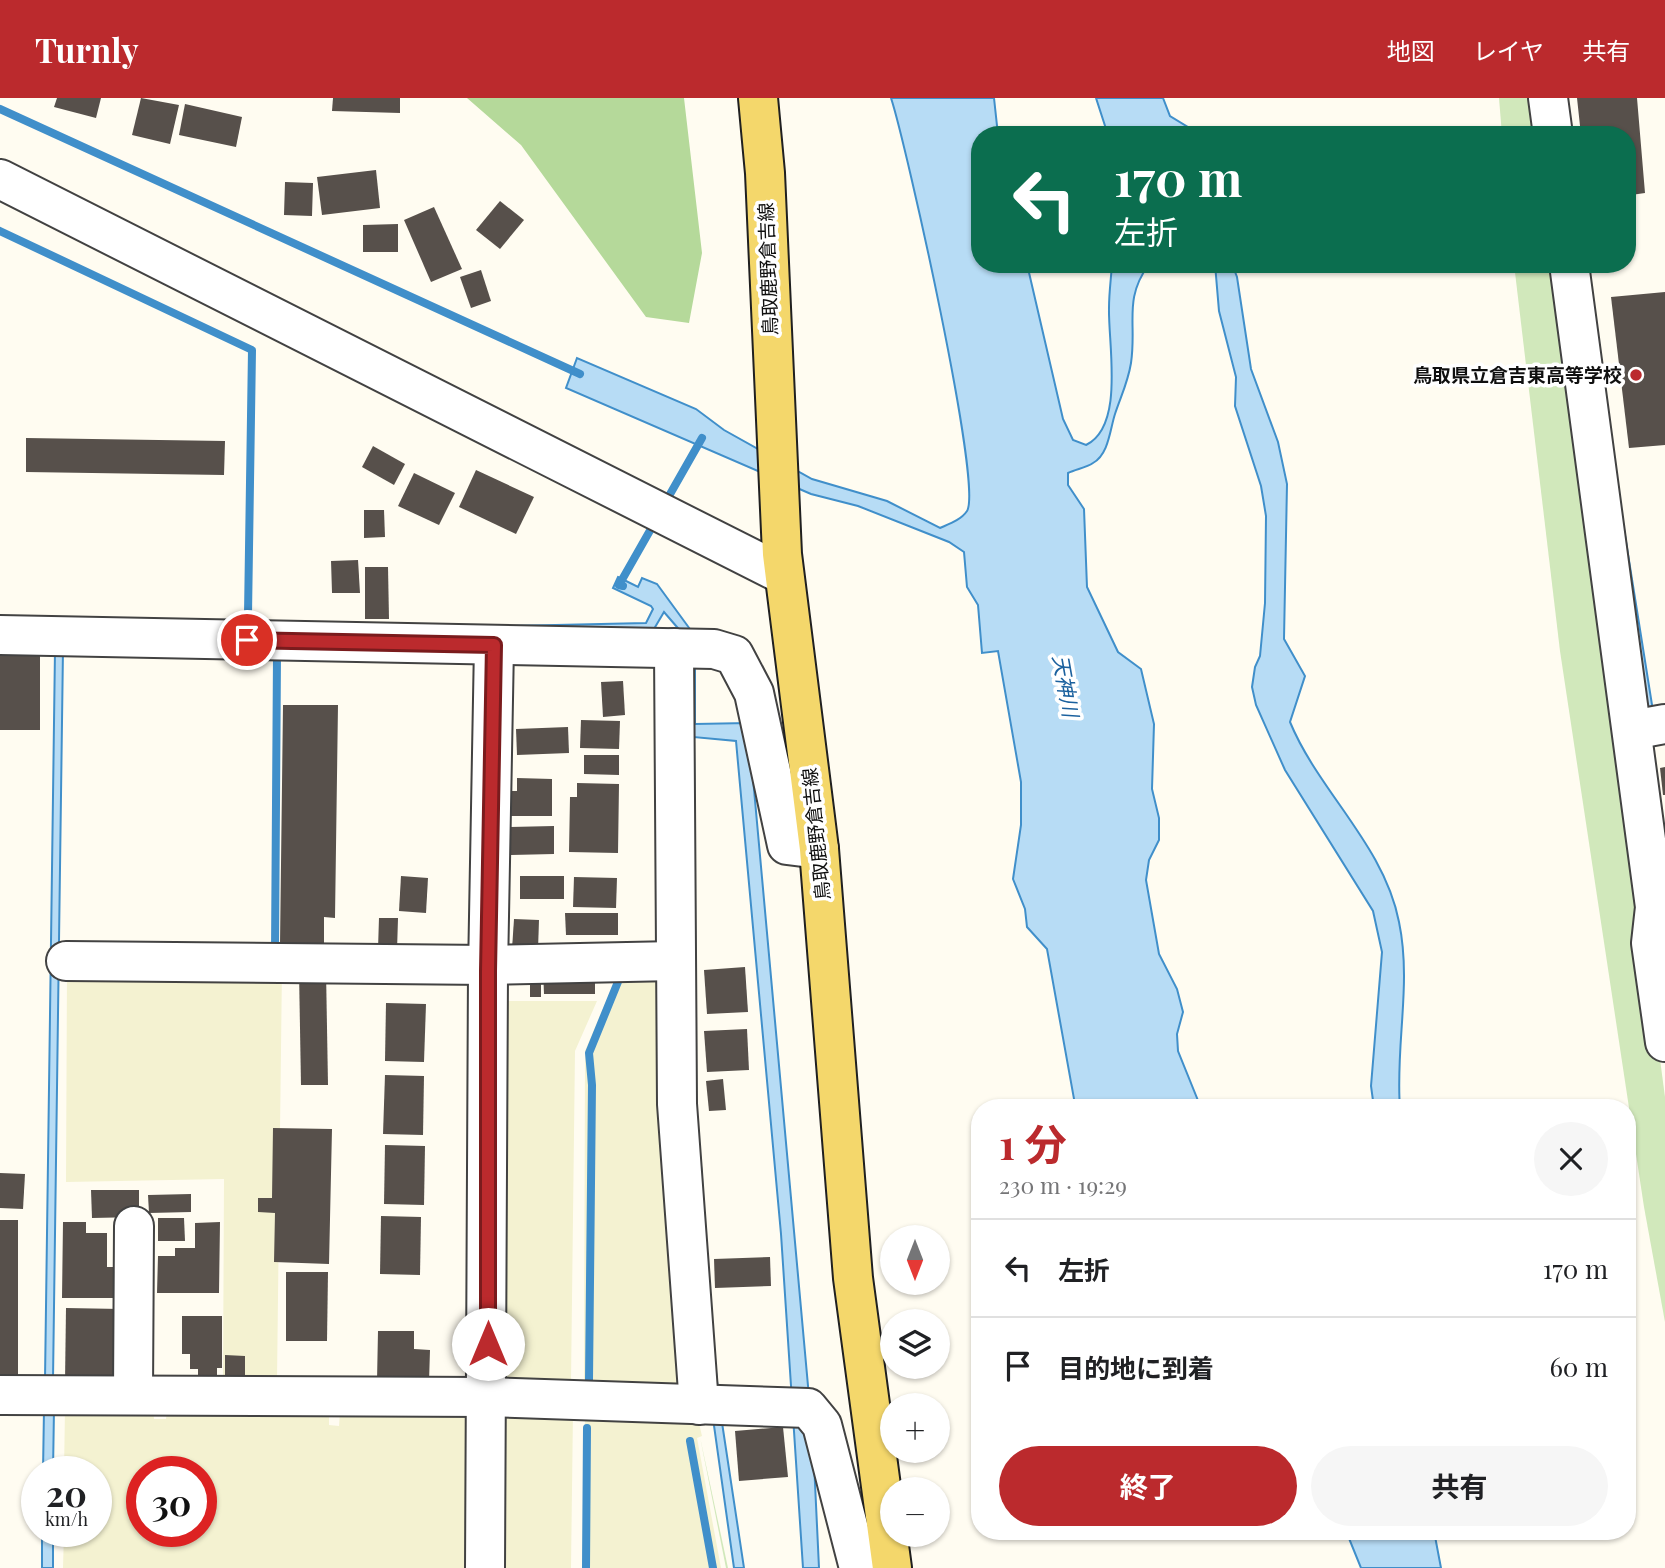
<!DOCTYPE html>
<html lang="ja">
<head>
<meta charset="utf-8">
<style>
  body { margin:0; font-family:"Playfair Display","Noto Sans JP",serif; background:#f6f6f6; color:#202124; height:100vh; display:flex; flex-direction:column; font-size:26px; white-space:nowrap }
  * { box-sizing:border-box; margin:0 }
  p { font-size:23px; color:#757577 }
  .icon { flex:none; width:38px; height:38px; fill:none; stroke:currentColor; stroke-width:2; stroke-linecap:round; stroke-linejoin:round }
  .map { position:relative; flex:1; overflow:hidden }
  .drawer { position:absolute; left:971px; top:1001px; width:665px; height:441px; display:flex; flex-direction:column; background:#fff; border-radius:28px; box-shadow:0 2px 5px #0004 }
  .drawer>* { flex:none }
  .hud { position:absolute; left:971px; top:28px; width:665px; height:147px; border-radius:28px; box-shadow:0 2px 5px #0004; background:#0b6e4f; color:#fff; overflow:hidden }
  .needle { width:46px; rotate:180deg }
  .tools { position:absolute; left:880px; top:1127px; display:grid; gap:14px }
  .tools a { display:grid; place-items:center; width:70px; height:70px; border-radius:50%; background:#fff; box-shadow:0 2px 5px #0004; font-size:35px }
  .speed { position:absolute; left:21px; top:1358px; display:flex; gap:14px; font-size:35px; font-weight:700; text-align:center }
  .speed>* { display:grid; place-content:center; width:91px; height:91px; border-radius:50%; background:#fff; box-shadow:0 2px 5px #0004; line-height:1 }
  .speed small { font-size:18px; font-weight:400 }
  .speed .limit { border:10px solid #d22; background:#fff; color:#111 }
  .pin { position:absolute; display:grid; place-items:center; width:60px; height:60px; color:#fff; margin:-30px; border:4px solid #fff; border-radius:50%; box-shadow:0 2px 7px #0007 }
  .me { position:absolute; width:77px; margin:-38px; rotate:0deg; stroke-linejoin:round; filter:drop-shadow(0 0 5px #0008) }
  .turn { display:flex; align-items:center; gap:24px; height:147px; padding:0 28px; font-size:32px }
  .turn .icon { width:91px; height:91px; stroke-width:2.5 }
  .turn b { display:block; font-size:49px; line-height:60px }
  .round { display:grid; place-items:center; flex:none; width:74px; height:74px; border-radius:37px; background:#f6f6f6 }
  .summary { display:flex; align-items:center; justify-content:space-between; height:119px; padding:0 28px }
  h1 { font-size:42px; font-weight:700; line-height:52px; color:#bb2a2d }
  .primary-button { display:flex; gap:14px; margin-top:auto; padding:14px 28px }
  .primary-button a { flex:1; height:80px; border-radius:42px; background:#bb2a2d; color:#fff; font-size:28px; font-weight:700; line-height:80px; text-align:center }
  .primary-button a+a { background:#f6f6f6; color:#202124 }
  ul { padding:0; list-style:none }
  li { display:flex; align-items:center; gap:21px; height:98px; padding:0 28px; border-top:2px solid #e0e0e0 }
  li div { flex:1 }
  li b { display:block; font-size:26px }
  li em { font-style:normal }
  header { display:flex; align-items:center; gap:42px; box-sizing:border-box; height:98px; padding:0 35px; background:#bb2a2d; color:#fff }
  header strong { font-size:33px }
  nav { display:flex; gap:38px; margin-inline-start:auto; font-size:24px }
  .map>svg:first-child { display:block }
  .farmland { fill:#f4f2d1; fill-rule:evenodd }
  .green { fill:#d1e8bb }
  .forest { fill:#b5d99a }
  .water { fill:#b7dcf5; stroke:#408fca; stroke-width:2 }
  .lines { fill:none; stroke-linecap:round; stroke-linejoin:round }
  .stream { stroke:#408fca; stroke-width:8 }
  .building { fill:#57504b }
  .minor-casing { stroke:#424242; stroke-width:42 }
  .major-casing { stroke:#202020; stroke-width:42 }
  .minor { stroke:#fff; stroke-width:38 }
  .major { stroke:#f4d76b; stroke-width:38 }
  .route-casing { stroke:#7a1b1d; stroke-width:18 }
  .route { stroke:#bb2a2d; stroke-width:12 }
  .poi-dot { fill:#bb2a2d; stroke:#fff; stroke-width:2.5 }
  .labels { text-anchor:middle; stroke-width:7; stroke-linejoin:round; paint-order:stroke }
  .street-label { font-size:19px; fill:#0f0f0f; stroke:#fff }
  .poi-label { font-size:19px; font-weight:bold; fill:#0f0f0f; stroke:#fff; text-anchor:end }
  .water-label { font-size:21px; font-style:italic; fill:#1b619e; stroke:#fff }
</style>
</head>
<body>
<header>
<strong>Turnly</strong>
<nav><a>地図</a><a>レイヤ</a><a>共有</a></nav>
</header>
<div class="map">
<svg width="1665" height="1470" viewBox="0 0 1665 1470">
  <rect width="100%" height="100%" fill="#fffcf1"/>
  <g class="farmland">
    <path d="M667 868 686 1286 584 1285 585 953 620 870Z"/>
    <path d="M282 869 277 1282 223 1283 224 1081 66 1084 67 872Z"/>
    <path d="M499 903H597L575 953 571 1284 499 1285Z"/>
    <path d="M167 1310 329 1313V1327L339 1328 340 1314 473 1317 475 1470H63L64 1433H96V1374H64L65 1311H153L154 1321H166ZM142 1374H201V1433H142Z"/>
    <path d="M573 1313 571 1470H492L496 1319Z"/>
    <path d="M697 1317 702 1338 697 1340 721 1470H582L585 1318Z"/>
  </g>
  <g class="green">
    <path d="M1499 0H1537L1540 37H1502Z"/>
    <path d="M1514 166H1555L1665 999V1224L1644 1109 1560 553Z"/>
    <path d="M700 1339 728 1470H726Z"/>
  </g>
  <path class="forest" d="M467 0H684L702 155 689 225 646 219 521 47Z"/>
  <g class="water">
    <path d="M891 0H994L998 37H980V166H1027L1063 321 1073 342 1086 347C1125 328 1108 246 1109 210 1109 195 1111 181 1112 166H1149C1123 202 1137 225 1131 265 1128 284 1121 298 1115 316 1110 331 1109 356 1093 365 1086 370 1076 371 1068 375V387L1084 411 1087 489 1118 554 1141 571 1154 626 1152 691 1159 720V742L1149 762 1146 782 1159 856 1177 891 1183 914 1177 936 1178 953 1201 1010H1079L1074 1001 1047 851 1027 829 1025 811 1013 781 1021 727V684L998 553 982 555 978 507 967 489 964 454 949 444 858 408 811 396 566 290 577 260 696 311 724 332 812 381 887 403 940 430C949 426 961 422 967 413 983 388 906 46 891 0Z"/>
    <path d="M1096 0H1163L1170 18 1201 37H1108Z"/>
    <path d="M1215 166H1232L1237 179 1251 271 1278 344 1287 386 1284 541 1305 578 1290 624C1319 694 1384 747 1399 824 1412 886 1395 948 1400 1010H1374L1371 988 1382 854 1373 813 1285 672 1256 607 1252 589 1255 569 1260 558 1265 505 1266 418 1261 388 1235 308 1236 279 1219 213Z"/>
    <path d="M1620 406 1653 613 1647 615Z"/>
    <path d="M618 479 638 489 642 480 657 486 695 538V626L748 625 813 1343 819 1470H803L781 1136 736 643 694 639 696 1013 702 1079 704 1169 721 1318 744 1470H734L693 1178 683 536 664 514 651 536 511 537V528L646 525 653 511 651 508 613 490Z"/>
    <path d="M63 551 53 1282H45L55 552Z"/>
    <path d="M44 1311H54L53 1374H43Z"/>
    <rect x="42" y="1433" width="11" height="37"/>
    <path d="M1346 1433H1434L1441 1470H1361Z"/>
  </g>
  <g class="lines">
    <g class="stream">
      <path d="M0 11 580 276"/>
      <path d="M0 133 252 252 248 517"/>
      <path d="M665 405 702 340"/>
      <path d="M623 488 619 487 656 422"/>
      <path d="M275 854 277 557"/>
      <path d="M589 1282 592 987 589 955 622 874"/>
      <path d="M690 1343 713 1470"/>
      <path d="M586 1470 587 1330"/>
    </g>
  </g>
  <g class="building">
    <path d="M57 0H101L96 20 54 9Z"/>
    <path d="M141 0 179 7 170 46 132 37Z"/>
    <path d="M333 0H400V15L332 13Z"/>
    <path d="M1577 0H1637L1645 95 1631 97 1628 90V37H1581Z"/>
    <path d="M185 6 242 19 236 49 179 37Z"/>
    <path d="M376 72 380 110 322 117 317 79Z"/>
    <path d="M285 84 313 85 312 118 284 117Z"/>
    <path d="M500 103 524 122 500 151 476 132Z"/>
    <path d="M434 109 462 171 431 184 404 122Z"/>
    <path d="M398 126V154H363V127Z"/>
    <path d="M481 172 491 203 471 210 460 179Z"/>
    <path d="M1665 194V347L1629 350 1611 199Z"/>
    <path d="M26 340 225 343 224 377 26 374Z"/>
    <path d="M373 348 405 366 394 387 362 369Z"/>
    <path d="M476 372 534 399 516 436 459 409Z"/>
    <path d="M414 375 455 395 439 427 398 408Z"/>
    <path d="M364 412H384L385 439 364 440Z"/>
    <path d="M358 462 360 495H332L331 463Z"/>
    <path d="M365 469H388L389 521H365Z"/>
    <rect x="0" y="557" width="40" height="75"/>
    <path d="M623 583 625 617 603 619 601 584Z"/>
    <path d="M283 607H338L335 820 324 819V848L280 847Z"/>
    <path d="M581 622 620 623 619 651 580 650Z"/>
    <path d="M568 629 569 655 517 657 516 631Z"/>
    <path d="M584 657H619V677L584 676Z"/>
    <path d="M1665 669V697H1663L1660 670Z"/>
    <path d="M517 680 552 681V718H507V693H517Z"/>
    <path d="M577 685 619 686 618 755 569 754 570 699H577Z"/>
    <path d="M554 728V756L511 757 510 729Z"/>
    <path d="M401 778 428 780 426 815 399 813Z"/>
    <rect x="520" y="778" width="44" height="23"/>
    <path d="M574 779 617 780 616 810 573 809Z"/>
    <path d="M565 815H618V837H566Z"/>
    <path d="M379 820H398L397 852 378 851Z"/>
    <path d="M514 821 539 822 538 852 512 851Z"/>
    <path d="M745 869 748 914 707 916 704 872Z"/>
    <path d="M543 871H595V896H544Z"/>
    <path d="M326 872 328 987H301L299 873Z"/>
    <rect x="530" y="873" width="11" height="26"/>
    <path d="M386 905 426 906 424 964 385 963Z"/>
    <path d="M747 931 749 972 707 974 704 933Z"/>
    <path d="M385 977 424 978 423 1037 383 1036Z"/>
    <path d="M723 981 726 1012 709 1013 706 983Z"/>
    <path d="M273 1030 332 1031 329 1166 274 1164 275 1115 258 1114V1100H272Z"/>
    <path d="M385 1047 425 1048 424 1107 384 1106Z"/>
    <path d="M0 1075 25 1076 23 1111 0 1110Z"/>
    <path d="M91 1092H139V1119L92 1120Z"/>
    <path d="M191 1096V1114L149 1115 148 1097Z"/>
    <path d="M381 1118 421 1119 420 1177 380 1176Z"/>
    <path d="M158 1120H184L185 1143H158Z"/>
    <rect x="0" y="1122" width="18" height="163"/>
    <path d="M63 1124H86V1135H107V1169H115V1200H62Z"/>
    <path d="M220 1124 219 1195H157L158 1158H175V1150H195V1125Z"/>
    <path d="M770 1159 771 1188 715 1190 714 1161Z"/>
    <path d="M286 1174H328L327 1243H286Z"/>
    <path d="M66 1210 121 1211 120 1285 65 1284Z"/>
    <path d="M182 1218H222V1270H217V1280L198 1281V1271H190V1256H182Z"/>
    <path d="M378 1233H414V1251L430 1252 429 1284 377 1283Z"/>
    <path d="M225 1257 245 1258V1278H225Z"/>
    <path d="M783 1329 788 1379 739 1383 735 1333Z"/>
  </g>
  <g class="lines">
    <defs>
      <g id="minor">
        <path d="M1548 0 1553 37"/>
        <path d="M0 81 784 477"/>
        <path d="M1569 166 1655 809 1651 845 1665 944"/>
        <path d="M0 537 714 551 734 557 754 595 787 747 819 751"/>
        <path d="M674 550 677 1006 699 1307"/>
        <path d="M1632 632 1665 626"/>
        <path d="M66 863 489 867 675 863"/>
        <path d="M0 1297 488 1299 808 1310 822 1327 859 1470"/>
        <path d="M133 1297 134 1128"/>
        <path d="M485 1470 488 873 494 547"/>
      </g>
      <path id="major" d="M758 0 765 75 782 456 819 751 853 1180 892 1470"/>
    </defs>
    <use href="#minor" class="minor-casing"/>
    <use href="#major" class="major-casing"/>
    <use href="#minor" class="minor"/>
    <use href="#major" class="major"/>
  </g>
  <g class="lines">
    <defs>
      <path id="route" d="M247 542 494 547 488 873V1246"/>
    </defs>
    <use href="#route" class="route-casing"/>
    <use href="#route" class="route"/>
  </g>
  <circle class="poi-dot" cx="1636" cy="277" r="7"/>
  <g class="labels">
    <g class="street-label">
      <text transform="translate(768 171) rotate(-92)" y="7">鳥取鹿野倉吉線</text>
      <text transform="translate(816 736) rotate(-96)" y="7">鳥取鹿野倉吉線</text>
    </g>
    <g class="poi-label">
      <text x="1622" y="284">鳥取県立倉吉東高等学校</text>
    </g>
    <g class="water-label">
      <text transform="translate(1065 588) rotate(80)" y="7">天神川</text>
    </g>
  </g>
</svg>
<div class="tools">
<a><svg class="needle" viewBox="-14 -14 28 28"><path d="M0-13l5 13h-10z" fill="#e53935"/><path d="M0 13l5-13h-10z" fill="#757577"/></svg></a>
<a><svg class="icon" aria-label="layers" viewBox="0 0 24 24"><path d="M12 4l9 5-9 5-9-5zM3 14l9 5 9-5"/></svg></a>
<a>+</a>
<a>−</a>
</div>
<div class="speed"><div>20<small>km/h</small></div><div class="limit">30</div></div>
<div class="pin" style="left:247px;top:542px;background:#d93025"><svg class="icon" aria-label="arrive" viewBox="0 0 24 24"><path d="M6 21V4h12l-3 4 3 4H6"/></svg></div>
<svg class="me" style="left:488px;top:1246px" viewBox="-20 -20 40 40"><circle r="19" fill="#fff"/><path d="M0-13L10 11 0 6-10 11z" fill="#bb2a2d"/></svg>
<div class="hud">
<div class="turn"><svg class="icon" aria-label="left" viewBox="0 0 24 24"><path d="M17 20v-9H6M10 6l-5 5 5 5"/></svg><div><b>170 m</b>左折</div></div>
</div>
<section class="drawer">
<div class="summary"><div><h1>1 分</h1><p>230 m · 19:29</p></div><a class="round"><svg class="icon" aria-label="close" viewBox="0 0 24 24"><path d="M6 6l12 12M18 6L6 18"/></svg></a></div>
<ul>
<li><svg class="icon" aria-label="left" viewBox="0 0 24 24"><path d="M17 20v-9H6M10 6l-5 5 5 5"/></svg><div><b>左折</b></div><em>170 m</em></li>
<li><svg class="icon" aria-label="arrive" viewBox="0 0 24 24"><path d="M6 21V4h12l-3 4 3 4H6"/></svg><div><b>目的地に到着</b></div><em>60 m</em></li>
</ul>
<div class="primary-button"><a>終了</a><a>共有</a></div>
</section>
</div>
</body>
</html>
